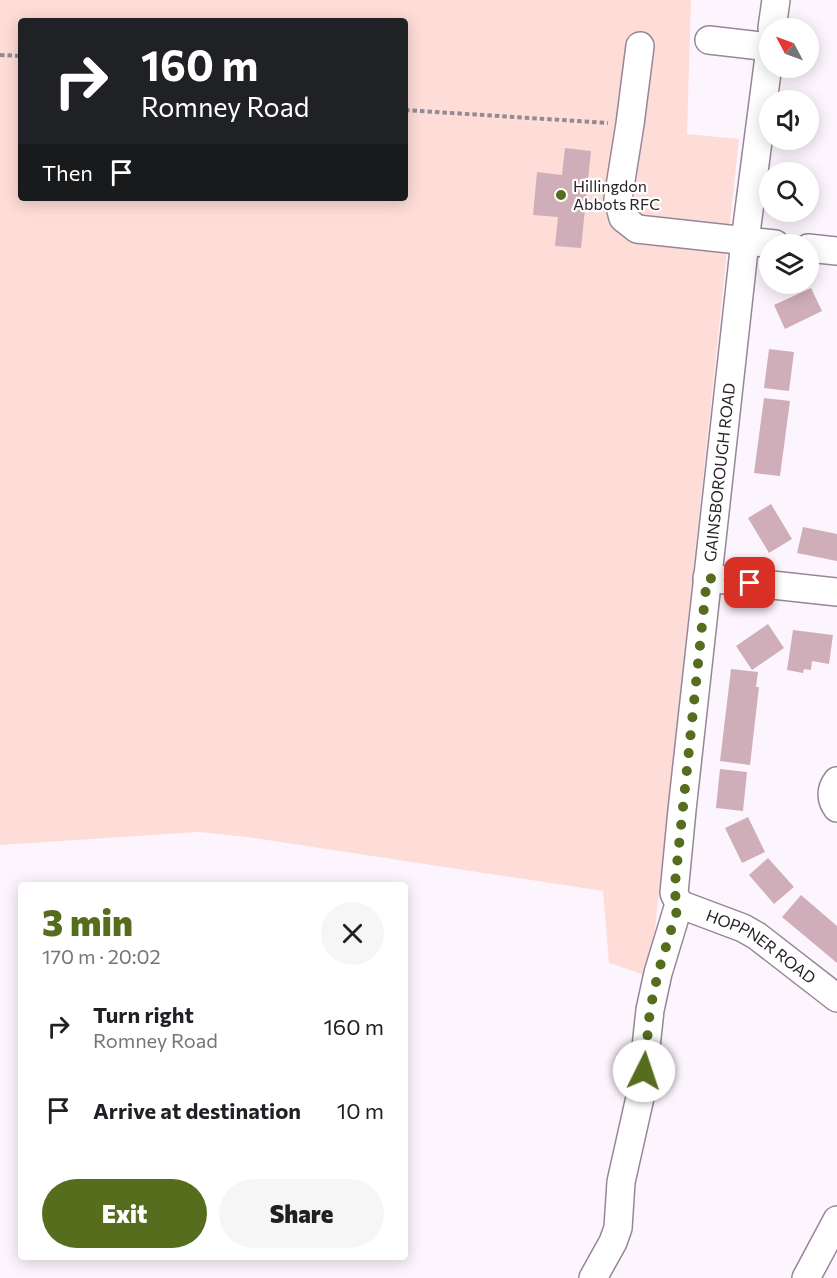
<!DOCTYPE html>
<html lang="en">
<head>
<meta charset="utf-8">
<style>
  body { margin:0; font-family:Commissioner,sans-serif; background:#f6f6f6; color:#202124; height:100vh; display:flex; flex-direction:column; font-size:22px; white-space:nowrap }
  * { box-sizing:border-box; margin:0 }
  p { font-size:20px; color:#757577 }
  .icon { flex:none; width:33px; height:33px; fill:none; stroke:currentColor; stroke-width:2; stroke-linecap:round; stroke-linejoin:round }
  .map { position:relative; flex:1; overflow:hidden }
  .sheet { position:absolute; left:18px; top:882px; width:390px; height:378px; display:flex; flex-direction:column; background:#fff; border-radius:6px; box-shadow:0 3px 15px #0003 }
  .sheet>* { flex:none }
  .hud { position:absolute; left:18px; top:18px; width:390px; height:183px; border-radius:6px; box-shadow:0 3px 15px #0003; background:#202124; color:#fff; overflow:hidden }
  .needle { width:39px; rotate:311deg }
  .tools { position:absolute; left:759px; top:18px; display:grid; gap:12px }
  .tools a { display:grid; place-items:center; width:60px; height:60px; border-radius:50%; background:#fff; box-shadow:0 3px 15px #0003; font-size:30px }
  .pin { position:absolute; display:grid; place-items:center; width:51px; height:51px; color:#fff; margin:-26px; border-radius:12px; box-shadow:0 3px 9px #0006 }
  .me { position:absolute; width:66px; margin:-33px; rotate:4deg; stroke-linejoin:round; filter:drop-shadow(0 0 4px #0008) }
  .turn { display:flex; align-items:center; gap:21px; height:126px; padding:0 24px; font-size:27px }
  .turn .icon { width:78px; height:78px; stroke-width:2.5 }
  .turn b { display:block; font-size:42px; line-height:51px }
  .then { display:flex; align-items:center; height:57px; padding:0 24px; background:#0003; gap:12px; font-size:22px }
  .round { display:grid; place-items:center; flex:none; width:63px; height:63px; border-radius:32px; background:#f6f6f6 }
  .headline { display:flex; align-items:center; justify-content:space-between; height:102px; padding:0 24px }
  h1 { font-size:36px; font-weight:800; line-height:45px; color:#566d1e }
  .primary-button { display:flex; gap:12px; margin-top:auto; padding:12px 24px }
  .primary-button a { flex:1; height:69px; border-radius:36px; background:#566d1e; color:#fff; font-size:24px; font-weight:800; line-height:69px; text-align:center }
  .primary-button a+a { background:#f6f6f6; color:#202124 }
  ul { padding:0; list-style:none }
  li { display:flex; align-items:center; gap:18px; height:84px; padding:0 24px }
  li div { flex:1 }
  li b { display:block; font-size:22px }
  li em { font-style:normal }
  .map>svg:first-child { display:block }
  .green { fill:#feddd8; fill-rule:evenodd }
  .building { fill:#cfaeb9 }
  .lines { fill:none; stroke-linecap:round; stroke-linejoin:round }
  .minor-casing { stroke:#978598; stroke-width:30 }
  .path { stroke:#938b93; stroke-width:4; stroke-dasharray:4.5 3; stroke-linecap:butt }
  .minor { stroke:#fff; stroke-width:27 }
  .route { stroke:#566d1e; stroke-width:10; stroke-dasharray:0 18 }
  .poi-dot { fill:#566d1e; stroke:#fff; stroke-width:2 }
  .labels { text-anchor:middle; stroke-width:4.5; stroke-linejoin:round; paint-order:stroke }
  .poi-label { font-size:16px; fill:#2a222a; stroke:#fff; text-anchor:start }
  .street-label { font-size:16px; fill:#2a222a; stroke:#fff }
</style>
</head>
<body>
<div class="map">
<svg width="837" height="1278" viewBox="0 0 837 1278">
  <rect width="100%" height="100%" fill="#fdf5fd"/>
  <path class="green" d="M0 0H691L687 134 739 139 650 977 609 963 603 891 247 837 198 832 0 845ZM21 21H405V198H21Z"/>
  <g class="building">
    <path d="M565 148 591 151 581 248 555 246 558 217 533 215 537 172 562 175Z"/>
    <path d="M811 288 822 311 785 329 774 305Z"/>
    <path d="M769 349 794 352 789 391 764 388Z"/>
    <path d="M764 398 790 401 780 476 754 473Z"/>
    <path d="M771 504 792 539 769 553 748 518Z"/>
    <path d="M803 527 837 534V561L797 553Z"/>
    <path d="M768 624 784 648 752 670 736 646Z"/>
    <path d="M793 630 833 635 829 664 812 661 811 670 804 669 803 673 787 670Z"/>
    <path d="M731 669 758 672 756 687H759L750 765 720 761Z"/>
    <path d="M720 769 747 772 743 811 716 808Z"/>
    <path d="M748 817 765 852 742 863 725 828Z"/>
    <path d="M768 858 794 887 774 904 749 875Z"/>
    <path d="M801 895 837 926V963L782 917Z"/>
  </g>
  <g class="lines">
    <defs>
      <g id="minor">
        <path d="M772 28 776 0"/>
        <path d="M709 40 770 47"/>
        <path d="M640 46 630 124 618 199 623 218 637 229 775 244"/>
        <path d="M808 248 837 251"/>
        <path d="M707 578 837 592"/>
        <path d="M837 781C830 790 831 800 837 808"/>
        <path id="s1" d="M679 904 743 928 757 936 837 998"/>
        <path id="s2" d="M593 1278 613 1242 618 1228 621 1182 641 1093 650 1010 658 973 679 904 674 893 682 810 745 241 770 49"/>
        <path d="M806 1278 837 1220"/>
      </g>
    </defs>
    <use href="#minor" class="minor-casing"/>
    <g class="path">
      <path d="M0 55 21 56"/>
      <path d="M405 110 608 123"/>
    </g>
    <use href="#minor" class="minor"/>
  </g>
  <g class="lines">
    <path class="route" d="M644 1071 650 1010 658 973 679 904 674 893 707 578 750 583"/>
  </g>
  <circle class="poi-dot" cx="561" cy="195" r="6"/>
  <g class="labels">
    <g class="poi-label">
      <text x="573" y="192">Hillingdon<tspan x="573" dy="18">Abbots RFC</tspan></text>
    </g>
    <g class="street-label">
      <text dy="6" stroke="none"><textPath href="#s2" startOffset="822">GAINSBOROUGH ROAD</textPath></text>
      <text dy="6" stroke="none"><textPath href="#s1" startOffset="93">HOPPNER ROAD</textPath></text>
    </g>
  </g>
</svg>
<div class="tools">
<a><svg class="needle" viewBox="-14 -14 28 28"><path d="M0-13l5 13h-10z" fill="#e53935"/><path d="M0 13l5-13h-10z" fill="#757577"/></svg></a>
<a><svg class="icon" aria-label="sound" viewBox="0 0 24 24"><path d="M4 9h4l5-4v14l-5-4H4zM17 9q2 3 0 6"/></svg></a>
<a><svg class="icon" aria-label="search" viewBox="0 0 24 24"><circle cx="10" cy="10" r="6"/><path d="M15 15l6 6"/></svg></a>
<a><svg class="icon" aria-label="layers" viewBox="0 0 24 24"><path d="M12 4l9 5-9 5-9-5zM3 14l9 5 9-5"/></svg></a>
</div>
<div class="pin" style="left:750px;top:583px;background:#d93025"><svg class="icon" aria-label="arrive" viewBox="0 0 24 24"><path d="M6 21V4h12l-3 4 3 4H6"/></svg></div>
<svg class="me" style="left:644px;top:1071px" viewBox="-20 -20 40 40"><circle r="19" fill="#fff"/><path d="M0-13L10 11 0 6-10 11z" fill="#566d1e"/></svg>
<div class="hud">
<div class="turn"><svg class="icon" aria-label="right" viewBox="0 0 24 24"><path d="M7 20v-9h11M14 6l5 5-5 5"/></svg><div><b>160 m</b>Romney Road</div></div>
<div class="then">Then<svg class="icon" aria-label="arrive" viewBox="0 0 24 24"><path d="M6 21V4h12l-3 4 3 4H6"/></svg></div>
</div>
<section class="sheet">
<div class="headline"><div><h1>3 min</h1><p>170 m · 20:02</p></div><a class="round"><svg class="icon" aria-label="close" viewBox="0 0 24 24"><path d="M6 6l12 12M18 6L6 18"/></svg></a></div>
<ul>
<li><svg class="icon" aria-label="right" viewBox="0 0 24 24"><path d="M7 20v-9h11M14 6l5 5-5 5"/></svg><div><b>Turn right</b><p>Romney Road</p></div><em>160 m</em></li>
<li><svg class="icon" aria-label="arrive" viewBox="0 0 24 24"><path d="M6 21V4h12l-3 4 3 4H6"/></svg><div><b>Arrive at destination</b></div><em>10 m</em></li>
</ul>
<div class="primary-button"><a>Exit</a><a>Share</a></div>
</section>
</div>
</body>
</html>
